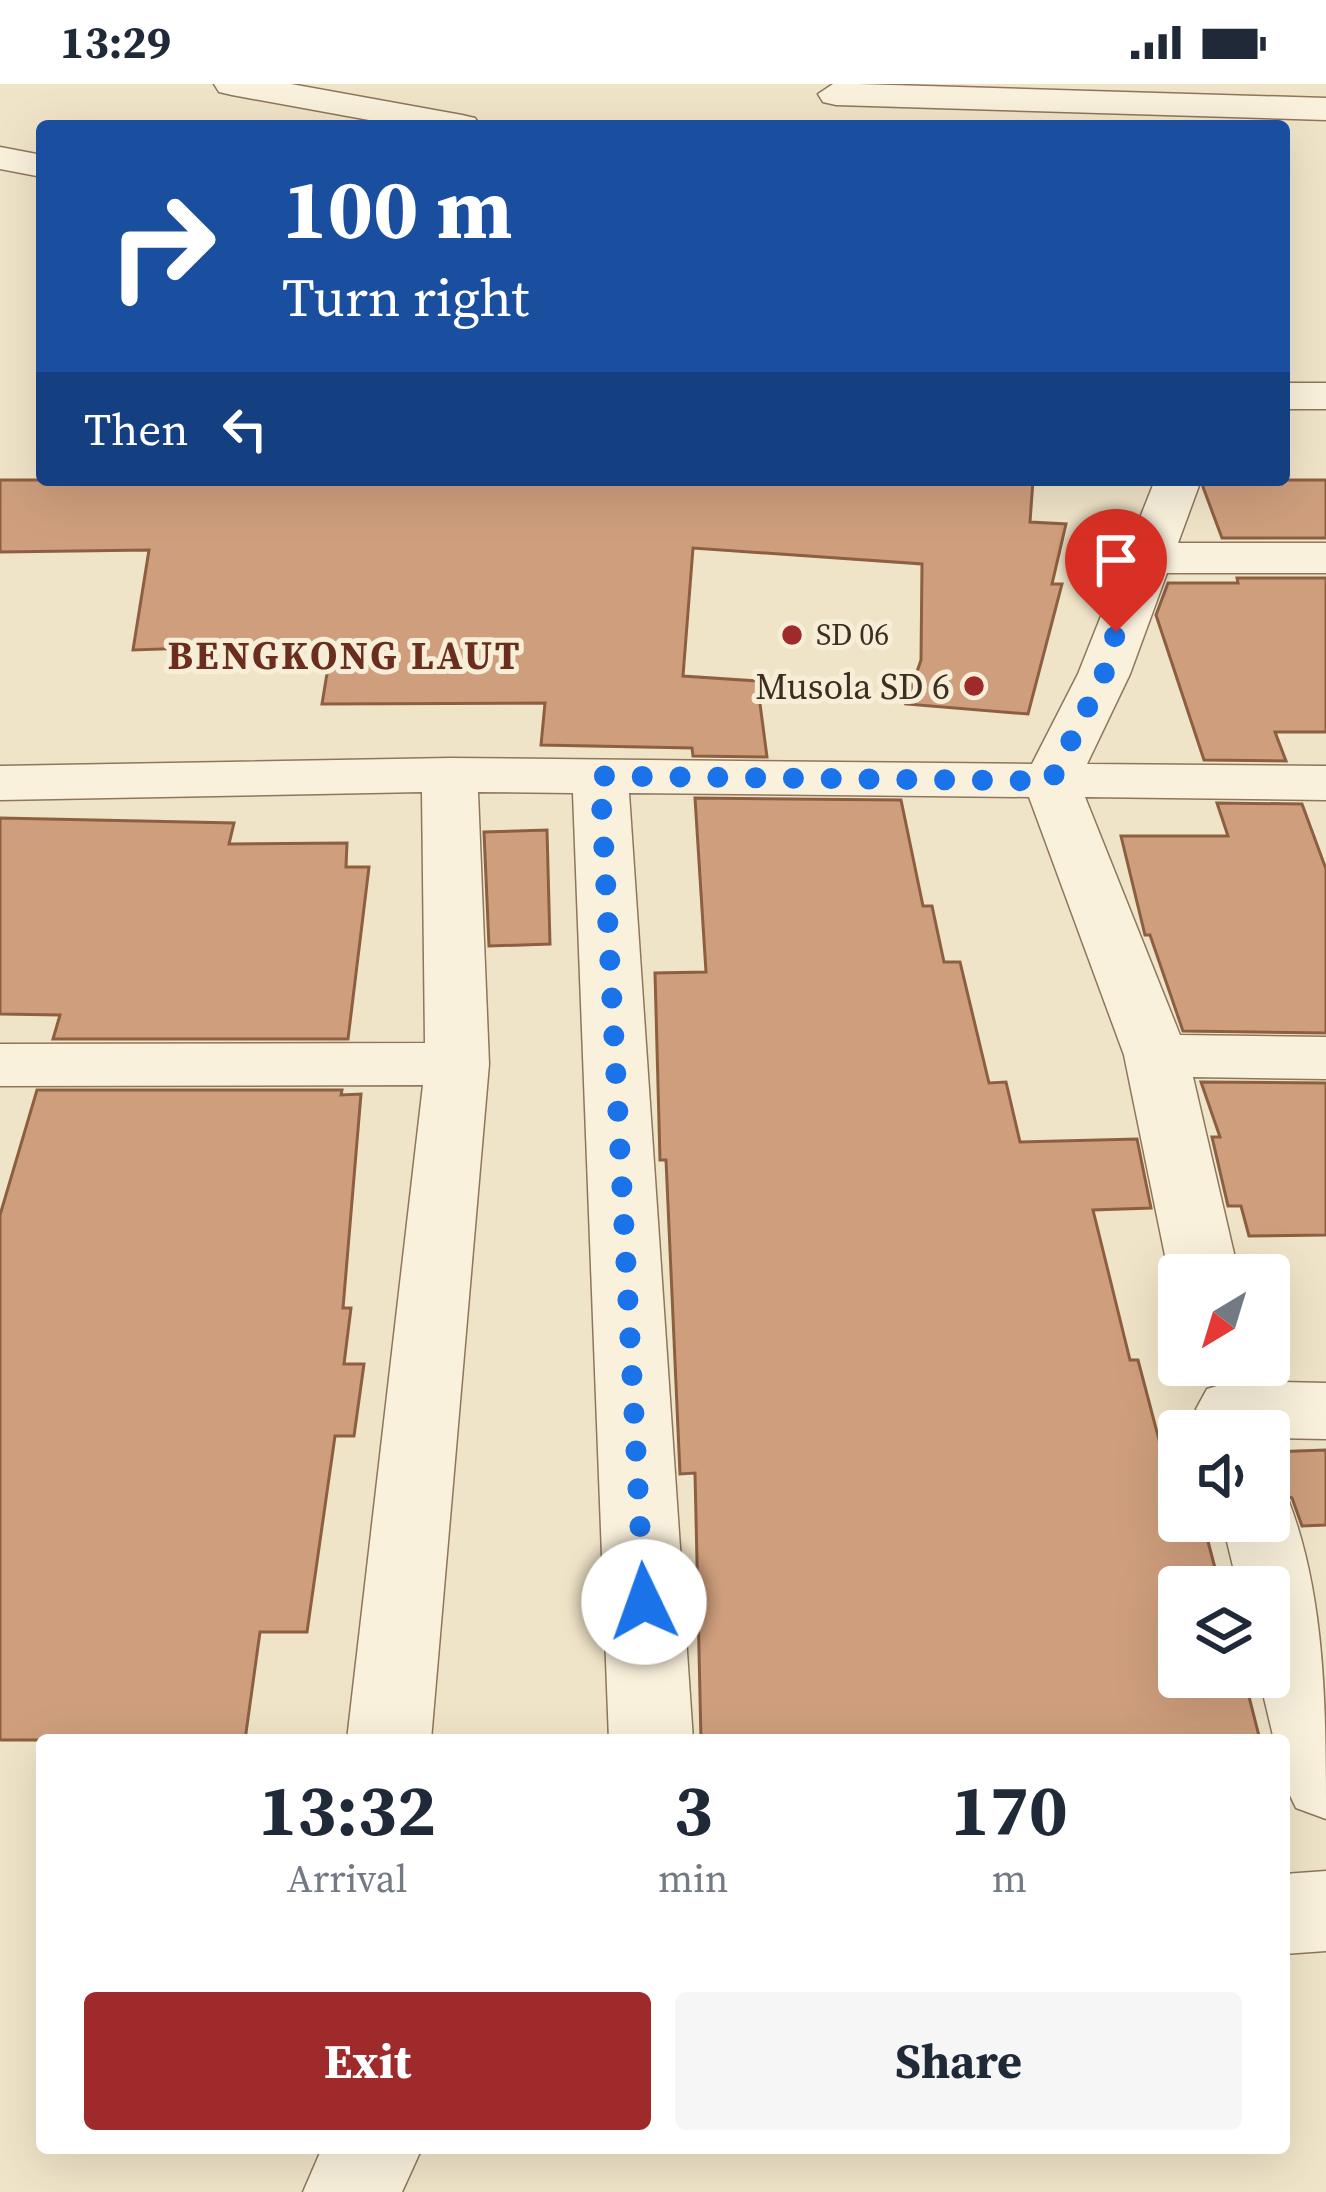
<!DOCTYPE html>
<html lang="en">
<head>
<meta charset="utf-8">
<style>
  body { margin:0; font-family:"Source Serif 4",serif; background:#f6f6f7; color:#1f2937; height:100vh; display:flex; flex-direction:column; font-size:45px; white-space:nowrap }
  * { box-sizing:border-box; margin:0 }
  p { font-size:39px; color:#747a83 }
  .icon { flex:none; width:66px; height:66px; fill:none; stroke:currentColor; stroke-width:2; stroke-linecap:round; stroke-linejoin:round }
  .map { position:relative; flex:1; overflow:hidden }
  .panel { position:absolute; left:36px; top:1650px; width:1254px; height:420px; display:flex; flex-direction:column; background:#fff; border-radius:12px; box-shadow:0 12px 48px #0002 }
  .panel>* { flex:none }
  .guide { position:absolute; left:36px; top:36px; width:1254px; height:366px; border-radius:12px; box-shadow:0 12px 48px #0002; background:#1a4fa0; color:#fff; overflow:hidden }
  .needle { width:78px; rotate:218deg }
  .fabs { position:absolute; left:1158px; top:1170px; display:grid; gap:24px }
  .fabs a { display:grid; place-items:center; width:132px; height:132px; border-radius:12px; background:#fff; box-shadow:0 12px 48px #0002; font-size:60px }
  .pin { position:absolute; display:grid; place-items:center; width:102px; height:102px; color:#fff; margin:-123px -51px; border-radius:50% 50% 50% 0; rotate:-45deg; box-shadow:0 0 12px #0007 }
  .pin .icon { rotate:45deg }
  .me { position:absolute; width:132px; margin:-66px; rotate:357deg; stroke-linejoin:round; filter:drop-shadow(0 0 9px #0008) }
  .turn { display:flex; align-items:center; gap:42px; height:252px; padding:0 48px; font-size:54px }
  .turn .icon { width:156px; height:156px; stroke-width:2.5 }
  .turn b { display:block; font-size:84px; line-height:102px }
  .then { display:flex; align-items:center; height:114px; padding:0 48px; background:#0003; gap:24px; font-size:45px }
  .eta { display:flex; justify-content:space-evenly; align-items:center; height:204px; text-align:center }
  .eta b { font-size:72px; font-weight:700; line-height:84px }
  .cta { display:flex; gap:24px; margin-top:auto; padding:24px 48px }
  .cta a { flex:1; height:138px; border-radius:12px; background:#9e2a2b; color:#fff; font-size:48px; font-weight:700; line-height:138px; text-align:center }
  .cta a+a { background:#f6f6f7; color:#1f2937 }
  .status { display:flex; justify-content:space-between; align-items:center; height:84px; padding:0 60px; background:#fff; direction:ltr }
  .status svg { height:33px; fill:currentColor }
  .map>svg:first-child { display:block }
  .building { fill:#cf9f7d; stroke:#8d5f41; stroke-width:3 }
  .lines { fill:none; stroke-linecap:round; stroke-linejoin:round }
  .street-casing { stroke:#8d765c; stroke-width:3 }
  .street { fill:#faf1dc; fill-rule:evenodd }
  .route { stroke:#1a73e8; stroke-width:21; stroke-dasharray:0 37.8 }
  .poi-dot { fill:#9e2a2b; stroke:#f7eed8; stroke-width:4.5 }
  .labels { text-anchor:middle; stroke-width:10; stroke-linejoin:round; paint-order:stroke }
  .far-poi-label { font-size:30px; fill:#3d2e20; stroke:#f7eed8; text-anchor:start }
  .poi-label { font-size:36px; fill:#3d2e20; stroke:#f7eed8; text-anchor:end }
  .far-district-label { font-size:39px; font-weight:bold; letter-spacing:3px; fill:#6b2e1e; stroke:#f7eed8 }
</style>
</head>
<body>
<div class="status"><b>13:29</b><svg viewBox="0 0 49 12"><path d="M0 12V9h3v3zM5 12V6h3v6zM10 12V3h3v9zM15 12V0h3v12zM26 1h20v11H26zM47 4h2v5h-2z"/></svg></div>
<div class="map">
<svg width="1326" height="2108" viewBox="0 0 1326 2108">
  <rect width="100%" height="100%" fill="#f0e4c8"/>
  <g class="building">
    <path d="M0 396H1033L1030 438 1066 440 1052 500H1062L1028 630 906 620 921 576 922 480 693 464 683 592 757 597 767 673 693 672 692 664 541 661 545 619 322 620 332 559 133 566 149 466 0 468Z"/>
    <path d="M1205 396H1326V454H1222L1203 403Z"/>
    <path d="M1237 494H1326V648H1275L1286 677 1204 676 1156 531 1168 499H1238Z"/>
    <path d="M695 714 901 716 923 822H932L944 878H960L989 999 1006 998 1020 1058 1137 1055 1151 1124 1093 1126 1130 1276H1138L1163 1371H1179V1437H1218L1219 1445 1205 1446 1220 1503H1179V1593H1244L1260 1656H701L695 1389 680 1390 666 1076H660L655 889 706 888Z"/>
    <path d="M1217 719 1302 720 1326 785V949L1183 947 1150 851H1145L1121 752H1228Z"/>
    <path d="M0 734 234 739 229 760 347 759 346 783H369L348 955H53L60 931 0 930Z"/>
    <path d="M547 746 550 860 489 862 484 748Z"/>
    <path d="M1201 998 1326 999V1151L1249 1152 1241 1122H1228L1212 1053H1220Z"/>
    <path d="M37 1006H342L341 1011 361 1010 343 1224H351L344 1280H364L354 1352H335L307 1548H260L245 1656H0V1131Z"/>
    <path d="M1326 1366V1441L1302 1442 1292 1414 1269 1405V1368Z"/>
  </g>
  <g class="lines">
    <defs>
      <g id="street">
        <path d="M214 0H291L462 31 475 34 480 42H402L232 11 219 8Z"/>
        <path d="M859 0 1326 14V36L836 21 823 18 818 10 833 0Z"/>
        <path d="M0 63 42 71V93L0 85Z"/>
        <rect x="1284" y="299" width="42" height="26"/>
        <path d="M1155 396H1201L1178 459H1326V489H1167L1130 590 1087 680 1326 682V716L1085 713 1180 951 1326 953V995L1193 993 1239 1191H1179V1208L1169 1191 1124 971 1029 713 629 709 693 1656H609L573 709 478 708 489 980 431 1656H347L423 1001 0 1002V960L425 959 422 708 0 716V682L450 674 1032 680 1078 590Z"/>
        <path d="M1233 1297 1326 1299V1355L1269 1354V1347L1207 1345 1196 1325 1207 1305Z"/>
        <path d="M1269 1409 1288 1415C1326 1513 1326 1628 1326 1735L1296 1724 1284 1699V1656H1274L1259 1593H1269V1503H1238L1222 1437H1269Z"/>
        <path d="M1326 1787V1867L1284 1870V1790Z"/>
        <path d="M322 2064H422L402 2108H303Z"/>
      </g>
    </defs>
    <use href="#street" class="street-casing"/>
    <use href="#street" class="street"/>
  </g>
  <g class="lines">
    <path class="route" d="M644 1518 600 692 1051 697 1104 590 1116 548"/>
  </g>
  <g class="poi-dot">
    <circle cx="792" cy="551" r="12"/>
    <circle cx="974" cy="602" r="12"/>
  </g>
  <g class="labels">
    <g class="far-poi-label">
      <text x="816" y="561">SD 06</text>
    </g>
    <g class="poi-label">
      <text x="950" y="615">Musola SD 6</text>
    </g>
    <g class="far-district-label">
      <text x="345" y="585">BENGKONG LAUT</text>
    </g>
  </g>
</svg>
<div class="fabs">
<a><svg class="needle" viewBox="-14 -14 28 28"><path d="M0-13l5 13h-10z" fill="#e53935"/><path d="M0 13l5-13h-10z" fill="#747a83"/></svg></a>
<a><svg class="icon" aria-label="sound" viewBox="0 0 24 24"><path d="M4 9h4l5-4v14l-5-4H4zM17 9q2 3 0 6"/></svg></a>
<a><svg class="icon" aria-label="layers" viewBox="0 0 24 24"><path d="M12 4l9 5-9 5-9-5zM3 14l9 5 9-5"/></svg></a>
</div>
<div class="pin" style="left:1116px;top:548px;background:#d93025"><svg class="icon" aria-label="arrive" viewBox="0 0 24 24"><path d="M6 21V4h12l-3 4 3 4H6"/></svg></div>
<svg class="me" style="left:644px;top:1518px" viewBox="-20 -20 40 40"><circle r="19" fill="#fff"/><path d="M0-13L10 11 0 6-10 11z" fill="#1a73e8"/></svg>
<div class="guide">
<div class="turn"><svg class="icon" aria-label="right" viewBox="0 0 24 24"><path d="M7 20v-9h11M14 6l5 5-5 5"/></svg><div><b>100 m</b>Turn right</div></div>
<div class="then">Then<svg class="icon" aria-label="left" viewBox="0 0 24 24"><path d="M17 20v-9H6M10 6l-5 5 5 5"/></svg></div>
</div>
<section class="panel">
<div class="eta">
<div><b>13:32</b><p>Arrival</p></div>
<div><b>3</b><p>min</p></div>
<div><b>170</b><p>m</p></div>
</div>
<div class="cta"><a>Exit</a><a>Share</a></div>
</section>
</div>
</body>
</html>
